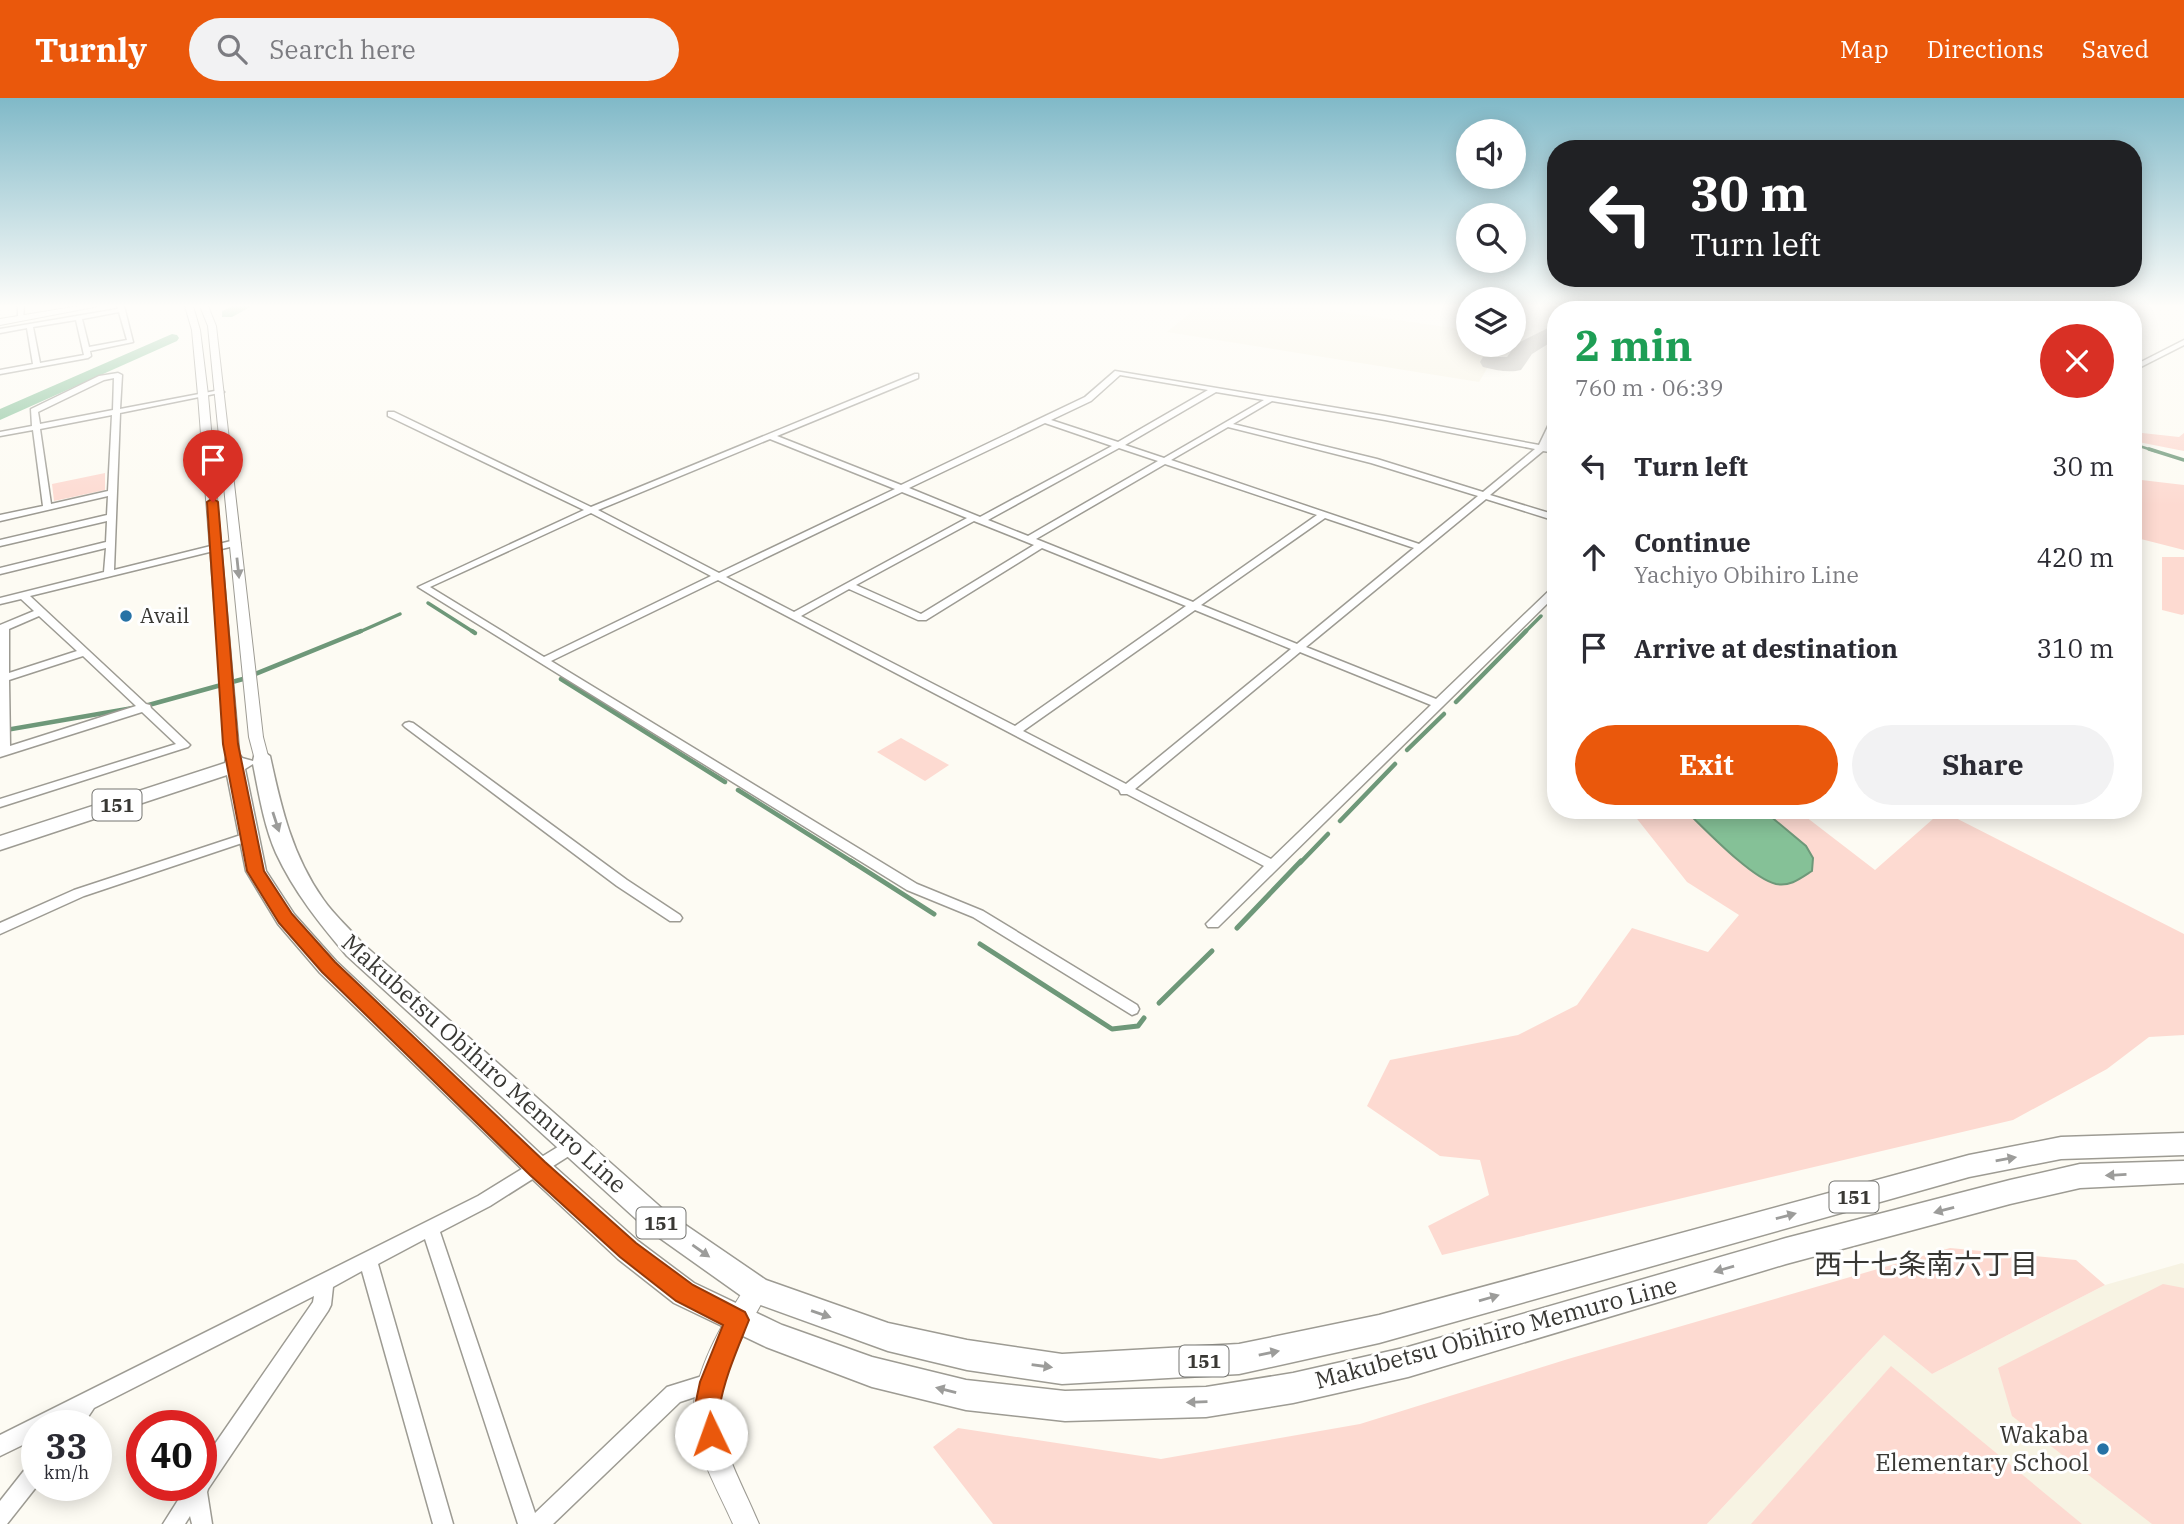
<!DOCTYPE html>
<html lang="en">
<head>
<meta charset="utf-8">
<style>
  body { margin:0; font-family:"IBM Plex Serif","Noto Sans JP",serif; background:#f2f2f3; color:#2b2b33; height:100vh; display:flex; flex-direction:column; font-size:26px; white-space:nowrap }
  * { box-sizing:border-box; margin:0 }
  p { font-size:23px; color:#7c7c81 }
  .icon { flex:none; width:38px; height:38px; fill:none; stroke:currentColor; stroke-width:2; stroke-linecap:round; stroke-linejoin:round }
  .map { position:relative; flex:1; overflow:hidden }
  .drawer { position:absolute; left:1547px; top:203px; width:595px; height:518px; display:flex; flex-direction:column; background:#fff; border-radius:28px; box-shadow:0 4px 18px #0003 }
  .drawer>* { flex:none }
  .hud { position:absolute; left:1547px; top:42px; width:595px; height:147px; border-radius:28px; box-shadow:0 4px 18px #0003; background:#202124; color:#fff; overflow:hidden }
  .buttons { position:absolute; left:1456px; top:21px; display:grid; gap:14px }
  .buttons a { display:grid; place-items:center; width:70px; height:70px; border-radius:50%; background:#fff; box-shadow:0 4px 18px #0003; font-size:35px }
  .speed { position:absolute; left:21px; top:1312px; display:flex; gap:14px; font-size:35px; font-weight:700; text-align:center }
  .speed>* { display:grid; place-content:center; width:91px; height:91px; border-radius:50%; background:#fff; box-shadow:0 4px 18px #0003; line-height:1 }
  .speed small { font-size:18px; font-weight:400 }
  .speed .limit { border:10px solid #d22; background:#fff; color:#111 }
  .pin { position:absolute; display:grid; place-items:center; width:60px; height:60px; color:#fff; margin:-72px -30px; border-radius:50% 50% 50% 0; rotate:-45deg; box-shadow:0 0 7px #0007 }
  .pin .icon { rotate:45deg }
  .me { position:absolute; width:77px; margin:-38px; rotate:357deg; stroke-linejoin:round; filter:drop-shadow(0 0 5px #0008) }
  .turn { display:flex; align-items:center; gap:24px; height:147px; padding:0 28px; font-size:32px }
  .turn .icon { width:91px; height:91px; stroke-width:2.5 }
  .turn b { display:block; font-size:49px; line-height:60px }
  .round { display:grid; place-items:center; flex:none; width:74px; height:74px; border-radius:37px; background:#f2f2f3 }
  .overview { display:flex; align-items:center; justify-content:space-between; height:119px; padding:0 28px }
  h1 { font-size:42px; font-weight:700; line-height:52px; color:#1e9e55 }
  .cta { display:flex; gap:14px; margin-top:auto; padding:14px 28px }
  .cta a { flex:1; height:80px; border-radius:42px; background:#ea580c; color:#fff; font-size:28px; font-weight:700; line-height:80px; text-align:center }
  .cta a+a { background:#f2f2f3; color:#2b2b33 }
  ul { padding:0; list-style:none }
  li { display:flex; align-items:center; gap:21px; height:91px; padding:0 28px }
  li div { flex:1 }
  li b { display:block; font-size:26px }
  li em { font-style:normal }
  header { display:flex; align-items:center; gap:42px; box-sizing:border-box; height:98px; padding:0 35px; background:#ea580c; color:#fff }
  header strong { font-size:33px }
  nav { display:flex; gap:38px; margin-inline-start:auto; font-size:24px }
  .search { width:490px; height:63px; background:#f2f2f3; display:flex; align-items:center; gap:18px; box-sizing:border-box; padding:0 24px; border-radius:38px; color:#7c7c81; font-size:26px }
  .map>svg:first-child { display:block }
  .built { fill:#f7f3e3 }
  .green { fill:#fddad1 }
  .water { fill:#85c197; stroke:#6e9879; stroke-width:2 }
  .lines { fill:none; stroke-linecap:round; stroke-linejoin:round }
  .stream-far3 { stroke:#6e9879; stroke-width:2.5 }
  .stream-far2 { stroke:#6e9879; stroke-width:3.5 }
  .stream-far1 { stroke:#6e9879; stroke-width:4.5 }
  .stream { stroke:#6e9879; stroke-width:5 }
  .river { fill:#85c197; fill-rule:evenodd }
  .taxiway { fill:#c4c2bc; fill-rule:evenodd }
  .street-casing { stroke:#9d9b93; stroke-width:3 }
  .secondary-casing { stroke:#9d9b93; stroke-width:2 }
  .primary-casing { stroke:#9d9b93; stroke-width:3 }
  .street { fill:#fff; fill-rule:evenodd }
  .secondary { fill:#fff; fill-rule:evenodd }
  .primary { fill:#fff; fill-rule:evenodd }
  .oneway { fill:#9c9c9a }
  .route { fill:#ea580c; stroke:#983908; stroke-width:2 }
  .poi-dot { fill:#2672a5; stroke:#fff; stroke-width:2.5 }
  .labels { text-anchor:middle; stroke-width:6; stroke-linejoin:round; paint-order:stroke }
  .shield { fill:#fff; stroke:#747471; stroke-width:2 }
  .shield-label { font-size:19px; font-weight:bold; fill:#393834 }
  .poi-label { font-size:21px; fill:#393834; stroke:#fff; text-anchor:start }
  .near-street-label { font-size:24px; fill:#393834; stroke:#fff }
  .near-poi-label { font-size:24px; fill:#393834; stroke:#fff; text-anchor:end }
  .near-neighbourhood-label { font-size:28px; fill:#393834; stroke:#fff }
</style>
</head>
<body>
<header>
<strong>Turnly</strong>
<div class="search"><svg class="icon" aria-label="search" viewBox="0 0 24 24"><circle cx="10" cy="10" r="6"/><path d="M15 15l6 6"/></svg>Search here</div>
<nav><a>Map</a><a>Directions</a><a>Saved</a></nav>
</header>
<div class="map">
<svg width="2184" height="1426" viewBox="0 0 2184 1426">
  <rect width="100%" height="100%" fill="#fdfbf3"/>
  <g class="built">
    <path d="M1198 208H1298L1468 232V247H1501L1479 284 1167 234Z"/>
    <path d="M2182 1165 2184 1166V1426H1707L1884 1237 1932 1276 2105 1187Z"/>
  </g>
  <g class="green">
    <path d="M2133 334 2179 339 2184 335V353L2133 343Z"/>
    <path d="M105 375V392L54 403 52 386Z"/>
    <path d="M2133 381 2184 387V452L2133 439Z"/>
    <path d="M2162 459H2184V516L2182 517 2162 512Z"/>
    <path d="M901 640 949 667 925 683 877 654Z"/>
    <path d="M1630 712H1685L1724 749 1806 748 1763 712H1797L1875 772 1942 713 2184 836V937L2149 939 2107 971 2013 1022 1442 1157 1428 1128 1489 1097 1480 1062 1440 1058 1367 1008 1390 962 1518 937 1577 907 1632 830 1708 854 1739 817 1687 784Z"/>
    <path d="M1950 1150 2076 1162 2105 1187 1932 1276 1884 1237 1707 1426H993L933 1349 958 1330 1161 1361 1360 1326 1568 1261Z"/>
    <path d="M2163 1186 2184 1190V1426H2152L2012 1318 1998 1270Z"/>
    <path d="M1891 1268 2082 1426H1751Z"/>
  </g>
  <path class="water" d="M1685 712H1763L1806 748 1813 760 1812 773C1801 780 1790 789 1776 786 1751 780 1705 731 1685 712Z"/>
  <g class="lines">
    <path class="stream-far3" d="M2133 346 2155 353"/>
    <g class="stream-far2">
      <path d="M2149 351 2184 362"/>
      <path d="M428 505 475 535"/>
      <path d="M357 535 400 516"/>
      <path d="M1524 535 1541 518"/>
    </g>
    <g class="stream-far1">
      <path d="M472 533 475 535"/>
      <path d="M561 581 725 684"/>
      <path d="M1456 604 1526 533"/>
      <path d="M145 608 243 581 361 533"/>
      <path d="M0 633 133 610"/>
      <path d="M1407 652 1444 616"/>
      <path d="M738 692 854 765"/>
      <path d="M1340 723 1395 666"/>
      <path d="M1300 765 1328 736"/>
    </g>
    <g class="stream">
      <path d="M851 763 934 816"/>
      <path d="M1237 830 1301 763"/>
      <path d="M980 846 1112 931 1138 928 1144 920"/>
      <path d="M1159 905 1212 853"/>
    </g>
    <g class="river">
      <path d="M233 208H252L232 219H222V213Z"/>
      <path d="M172 236 177 237 179 240 177 243 0 322V311Z"/>
    </g>
    <g class="taxiway">
      <path d="M1581 208H1605L1603 212H1579Z"/>
      <path d="M1556 226V241L1532 256 1521 272C1509 275 1495 272 1483 269L1480 264 1483 259H1507L1516 246Z"/>
    </g>
    <defs>
      <g id="street">
        <path d="M18 208H24L23 221 18 220Z"/>
        <path d="M117 208H123L125 212 133 244 90 253 91 258 88 260 0 276V272L33 266 27 230 0 235V231L118 211ZM119 214 127 242 89 249 82 221ZM76 222 84 257 40 265 33 229Z"/>
        <path d="M2184 242V247L2133 273V268Z"/>
        <path d="M1115 273 1385 318 1539 347 1552 320 1556 318V329L1547 349 1556 351V355L1543 353 1490 397 1556 417V423L1486 401 1306 549 1436 601 1553 489 1556 488V497L1218 829H1208L1206 826 1264 768 1127 696H1121L1119 692 718 482 551 563 917 786 983 813 1137 907 1139 911 1137 915 1132 917 973 819 907 792 418 489 584 412 388 318V314H394L591 409 915 276H918V280L777 338 901 387 1085 299ZM1120 277 1208 292 1118 344 1051 322 1091 303ZM1216 294 1264 302 1164 360 1125 347ZM1272 303 1385 322 1535 351 1483 394 1377 361 1233 326ZM1045 325 1112 348 980 419 909 390ZM1228 329 1371 365 1478 398 1419 446 1171 362ZM770 341 895 391 719 475 598 412ZM1119 350 1158 363 1028 438 988 422ZM1165 366 1317 417 1193 504 1036 441ZM902 394 967 420 794 514 726 479ZM591 415 711 478 544 559 430 489ZM1325 420 1414 450 1297 546 1201 507ZM974 423 1034 447 921 516 856 487ZM1042 450 1186 508 1015 628 801 518 849 491 918 522H926ZM1195 512 1291 551 1126 686 1023 633ZM1300 554 1431 607 1271 761 1135 691Z"/>
        <path d="M118 275 122 277 120 311 220 292 224 294 120 315 114 472 235 442 240 445 238 447 30 498 146 606 150 607 151 610 190 647 188 649 0 709V701L176 646 142 614 0 659V527L34 513 21 501 0 506V500L104 474 106 450 0 476V470L106 444 107 423 0 448V442L107 417 108 398 0 423V417L43 408 33 332 0 338V334L32 328 31 311 99 278ZM114 280 113 312 40 326 38 314 104 282ZM112 317 108 393 51 406 40 331ZM39 518 77 553 9 575V531ZM83 558 136 608 10 648 9 582Z"/>
        <path d="M409 624 413 625 627 782 680 817 682 820 680 823H670L617 788 405 629 403 627 405 625Z"/>
        <path d="M247 735 251 736 253 739 251 742 84 798 0 836V825L74 792Z"/>
        <path d="M574 1039 580 1041 582 1046 580 1051 490 1108 440 1134 535 1415 667 1289 712 1275 719 1277 721 1284 719 1291 680 1304 553 1426H518L425 1141 378 1166 453 1426H433L362 1173 333 1189 331 1207 328 1213 208 1391 207 1394 212 1426H192L190 1418 185 1426H163L187 1388H201V1366L313 1204 314 1198 94 1310 82 1328H37V1340L0 1358V1337L478 1098Z"/>
        <path d="M37 1362V1388L7 1426H0V1403L30 1365Z"/>
      </g>
      <g id="secondary">
        <path d="M79 208H99L0 227V221Z"/>
        <path d="M185 208H193L200 232 208 297 240 660 233 665 226 660 198 297 192 232Z"/>
        <path d="M200 208H208L216 228 263 639 268 658 261 663 254 658 249 639 208 228Z"/>
        <path d="M757 1181 765 1184 768 1192C759 1213 745 1232 735 1253 701 1325 732 1361 759 1426H733C719 1394 698 1359 694 1324 689 1279 725 1220 749 1184Z"/>
      </g>
      <path id="primary" d="M261 652 270 658C281 709 292 757 323 801 334 817 350 831 363 846L665 1113 766 1182 888 1225 967 1242 1062 1256 1239 1246 1379 1217 1969 1057 2061 1039 2184 1035V1057L2061 1061 1969 1079 1379 1245 1239 1276 1062 1286 967 1272 888 1253 747 1202 647 1131 347 858C320 826 294 794 276 755 264 728 259 696 253 666L245 671 266 773 294 816 336 863 547 1062 638 1143 694 1185 782 1227 872 1259 966 1282 1065 1293 1206 1289 1293 1275 1408 1249 1786 1140 2010 1082 2080 1066 2184 1063V1085L2080 1090 2010 1106 1786 1166 1408 1279 1293 1305 1206 1319 1065 1323 966 1312 872 1289 766 1249 674 1205 618 1161 529 1078 320 875 278 826 246 773 227 677 0 752V738L225 665 227 656H239L242 660 253 663 255 654Z"/>
    </defs>
    <use href="#street" class="street-casing"/>
    <use href="#secondary" class="secondary-casing"/>
    <use href="#primary" class="primary-casing"/>
    <use href="#street" class="street"/>
    <use href="#secondary" class="secondary"/>
    <use href="#primary" class="primary"/>
  </g>
  <defs><path id="oneway-solid" d="M-6-.8H1V-3.2L6.5 0L1 3.2V.8H-6Z" transform="scale(1.75)"/></defs>
  <g class="oneway">
    <use href="#oneway-solid" transform="translate(238 470) rotate(84)"/>
    <use href="#oneway-solid" transform="translate(276 724) rotate(72)"/>
    <use href="#oneway-solid" transform="translate(2006 1061) rotate(-10)"/>
    <use href="#oneway-solid" transform="translate(2116 1077) rotate(177)"/>
    <use href="#oneway-solid" transform="translate(1944 1112) rotate(165)"/>
    <use href="#oneway-solid" transform="translate(1786 1118) rotate(-15)"/>
    <use href="#oneway-solid" transform="translate(701 1153) rotate(35)"/>
    <use href="#oneway-solid" transform="translate(1724 1171) rotate(164)"/>
    <use href="#oneway-solid" transform="translate(1489 1200) rotate(-16)"/>
    <use href="#oneway-solid" transform="translate(821 1216) rotate(19)"/>
    <use href="#oneway-solid" transform="translate(1269 1255) rotate(-12)"/>
    <use href="#oneway-solid" transform="translate(1042 1268) rotate(8)"/>
    <use href="#oneway-solid" transform="translate(946 1292) rotate(-166)"/>
    <use href="#oneway-solid" transform="translate(1197 1304) rotate(178)"/>
  </g>
  <linearGradient id="sky" x2="0" y2="1"><stop stop-color="#80b9c8"/><stop offset="0.51" stop-color="#fefdfa"/><stop offset="1" stop-color="#fefdfa" stop-opacity="0"/></linearGradient>
  <rect width="2184" height="408" fill="url(#sky)"/>
  <path class="route" d="M213 400 218 404 238 646 264 773 292 816 335 864 545 1064 636 1145 693 1187 745 1214 749 1222C737 1252 724 1281 719 1312 717 1325 725 1332 720 1345L711 1348 702 1345 693 1317 700 1284 723 1227 676 1203 620 1159 530 1077 322 874 279 825 247 773 223 646 207 404Z"/>
  <g class="poi-dot">
    <circle cx="126" cy="518" r="7"/>
    <circle cx="2103" cy="1351" r="7"/>
  </g>
  <g class="labels">
    <g class="shield">
      <rect x="92.5" y="691.5" width="49" height="31" rx="5"/>
      <rect x="1829.5" y="1083.5" width="49" height="31" rx="5"/>
      <rect x="636.5" y="1109.5" width="49" height="31" rx="5"/>
      <rect x="1179.5" y="1247.5" width="49" height="31" rx="5"/>
    </g>
    <g class="shield-label">
      <text x="117" y="714">151</text>
      <text x="1854" y="1106">151</text>
      <text x="661" y="1132">151</text>
      <text x="1204" y="1270">151</text>
    </g>
    <g class="poi-label">
      <text x="140" y="525">Avail</text>
    </g>
    <g class="near-street-label">
      <text transform="translate(484 966) rotate(42)" y="8">Makubetsu Obihiro Memuro Line</text>
      <text transform="translate(1496 1235) rotate(-15)" y="8">Makubetsu Obihiro Memuro Line</text>
    </g>
    <g class="near-poi-label">
      <text x="2089" y="1345">Wakaba<tspan x="2089" dy="28">Elementary School</tspan></text>
    </g>
    <g class="near-neighbourhood-label">
      <text x="1926" y="1176">西十七条南六丁目</text>
    </g>
  </g>
</svg>
<div class="buttons">
<a><svg class="icon" aria-label="sound" viewBox="0 0 24 24"><path d="M4 9h4l5-4v14l-5-4H4zM17 9q2 3 0 6"/></svg></a>
<a><svg class="icon" aria-label="search" viewBox="0 0 24 24"><circle cx="10" cy="10" r="6"/><path d="M15 15l6 6"/></svg></a>
<a><svg class="icon" aria-label="layers" viewBox="0 0 24 24"><path d="M12 4l9 5-9 5-9-5zM3 14l9 5 9-5"/></svg></a>
</div>
<div class="speed"><div>33<small>km/h</small></div><div class="limit">40</div></div>
<div class="pin" style="left:213px;top:404px;background:#d93025"><svg class="icon" aria-label="arrive" viewBox="0 0 24 24"><path d="M6 21V4h12l-3 4 3 4H6"/></svg></div>
<svg class="me" style="left:711px;top:1336px" viewBox="-20 -20 40 40"><circle r="19" fill="#fff"/><path d="M0-13L10 11 0 6-10 11z" fill="#ea580c"/></svg>
<div class="hud">
<div class="turn"><svg class="icon" aria-label="left" viewBox="0 0 24 24"><path d="M17 20v-9H6M10 6l-5 5 5 5"/></svg><div><b>30 m</b>Turn left</div></div>
</div>
<section class="drawer">
<div class="overview"><div><h1>2 min</h1><p>760 m · 06:39</p></div><a class="round" style="background:#d93025;color:#fff"><svg class="icon" aria-label="close" viewBox="0 0 24 24"><path d="M6 6l12 12M18 6L6 18"/></svg></a></div>
<ul>
<li><svg class="icon" aria-label="left" viewBox="0 0 24 24"><path d="M17 20v-9H6M10 6l-5 5 5 5"/></svg><div><b>Turn left</b></div><em>30 m</em></li>
<li><svg class="icon" aria-label="ahead" viewBox="0 0 24 24"><path d="M12 20V5M6 11l6-6 6 6"/></svg><div><b>Continue</b><p>Yachiyo Obihiro Line</p></div><em>420 m</em></li>
<li><svg class="icon" aria-label="arrive" viewBox="0 0 24 24"><path d="M6 21V4h12l-3 4 3 4H6"/></svg><div><b>Arrive at destination</b></div><em>310 m</em></li>
</ul>
<div class="cta"><a>Exit</a><a>Share</a></div>
</section>
</div>
</body>
</html>
